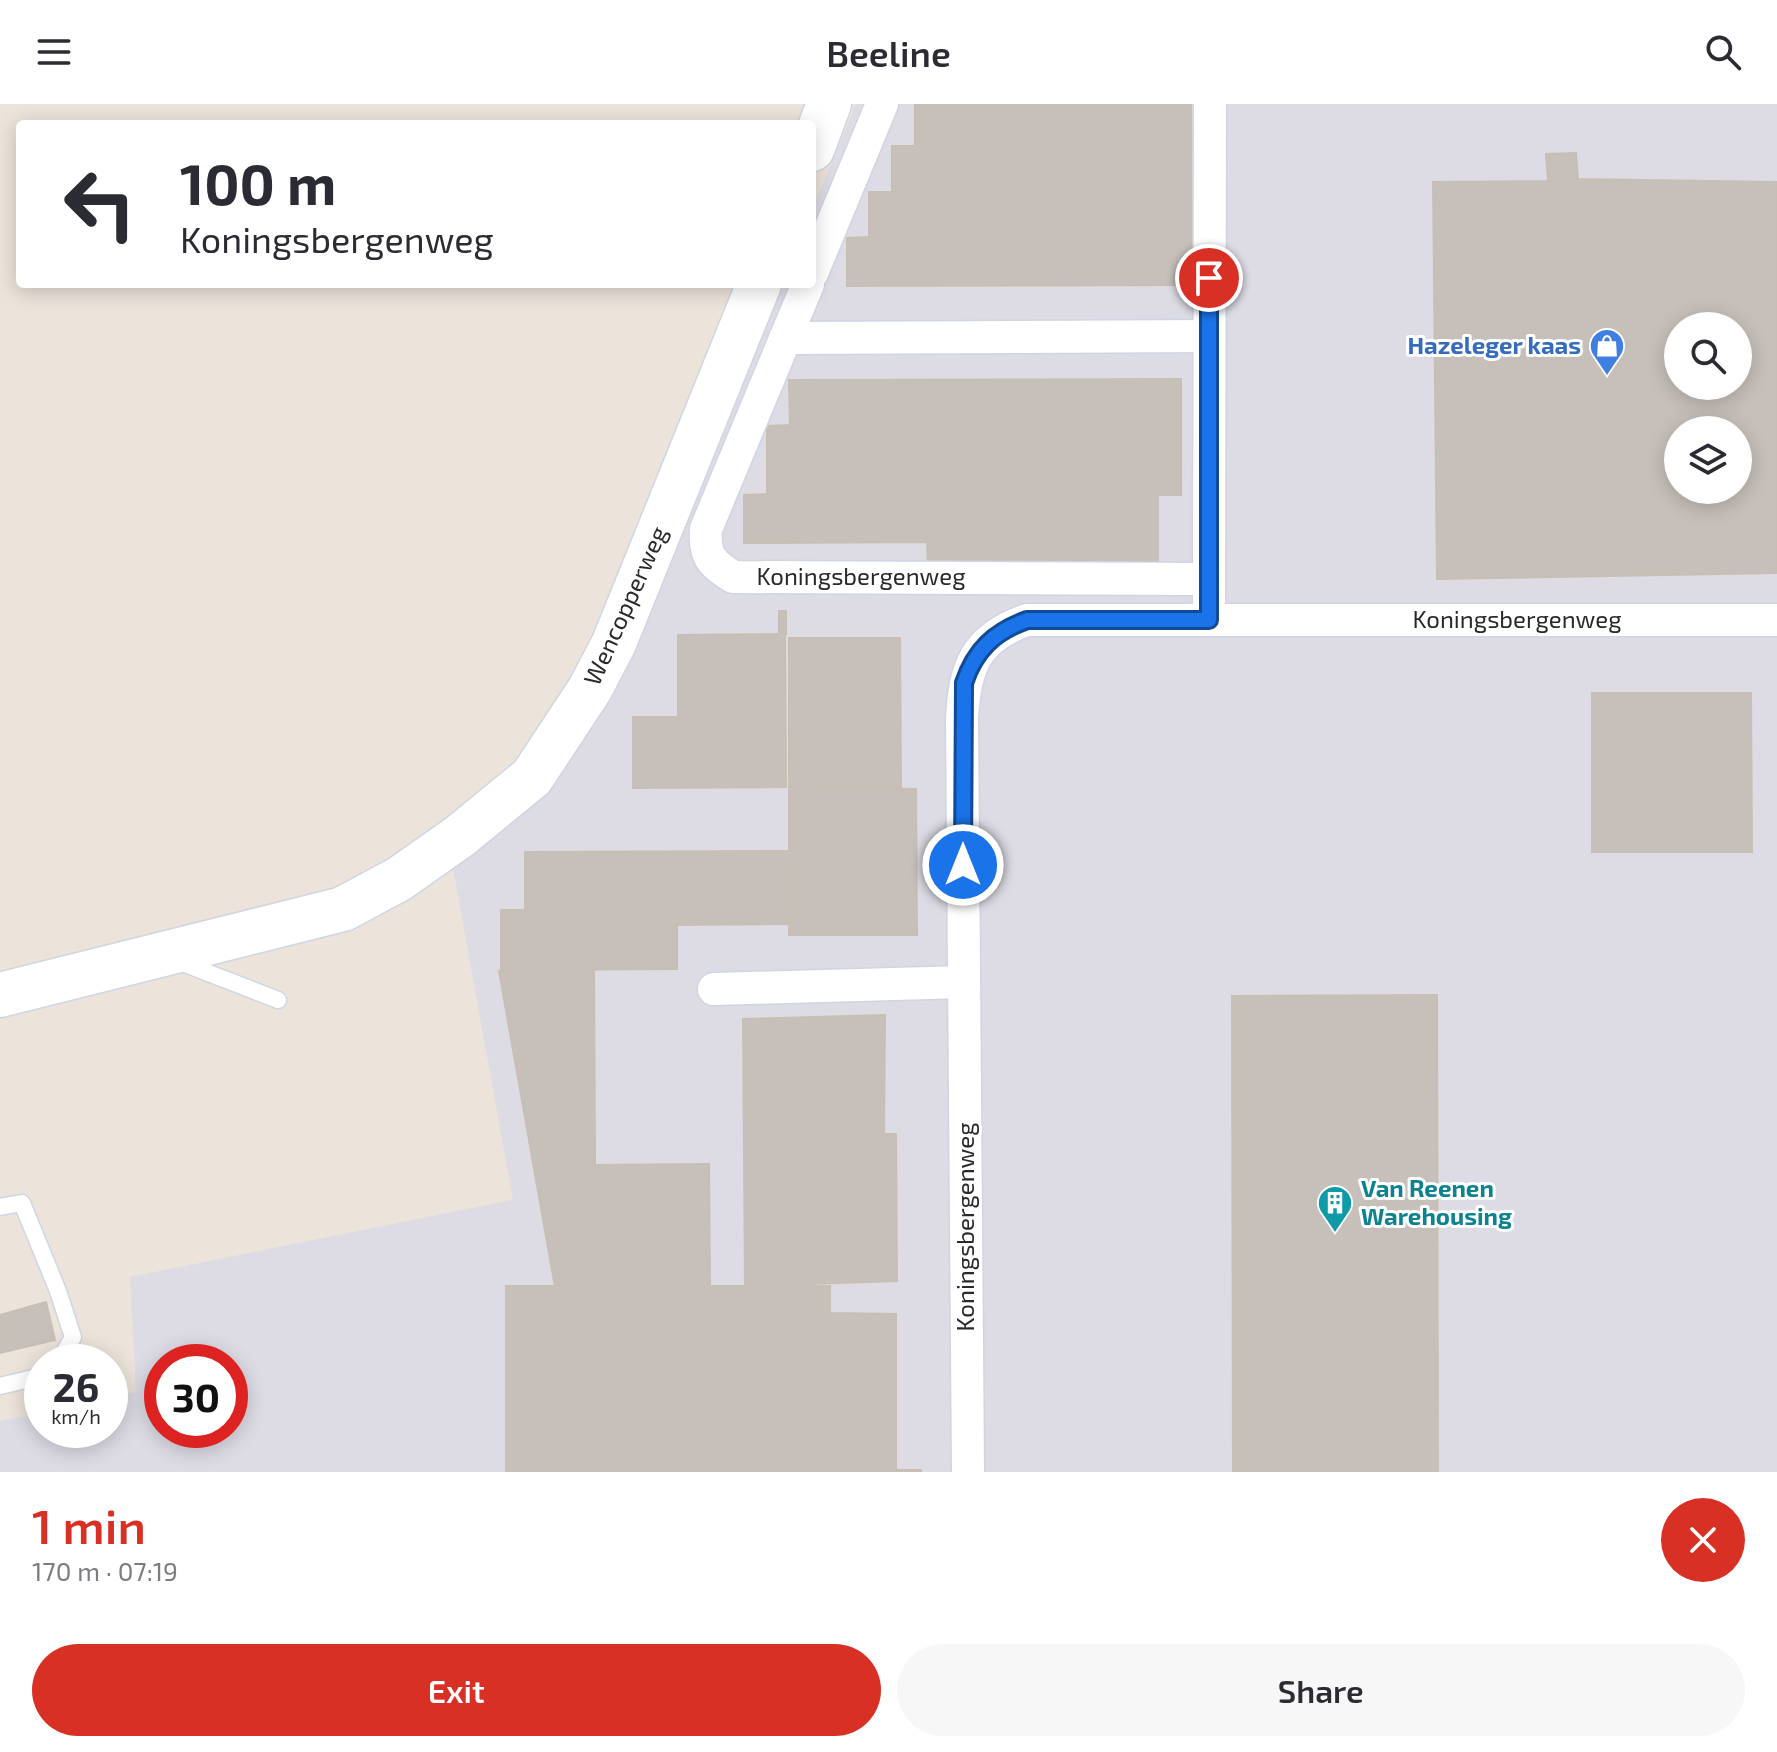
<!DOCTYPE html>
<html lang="en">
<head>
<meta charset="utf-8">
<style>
  body { margin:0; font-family:"Exo 2",sans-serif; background:#f7f7f7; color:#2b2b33; height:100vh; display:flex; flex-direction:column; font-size:30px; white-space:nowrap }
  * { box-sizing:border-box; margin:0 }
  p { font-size:26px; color:#7c7c81 }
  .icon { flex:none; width:44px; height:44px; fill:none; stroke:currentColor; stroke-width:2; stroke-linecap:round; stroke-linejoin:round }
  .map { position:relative; height:1368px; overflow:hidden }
  .side { display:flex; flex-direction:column; background:#fff; flex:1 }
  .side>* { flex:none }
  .guide { position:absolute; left:16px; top:16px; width:800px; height:168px; border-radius:8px; box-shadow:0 4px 20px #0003; background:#fff; color:#2b2b33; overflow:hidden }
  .fabs { position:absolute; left:1664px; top:208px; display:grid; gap:16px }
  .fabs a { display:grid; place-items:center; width:88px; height:88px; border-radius:50%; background:#fff; box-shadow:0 4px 20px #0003; font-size:40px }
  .speed { position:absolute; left:24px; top:1240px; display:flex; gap:16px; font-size:40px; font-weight:700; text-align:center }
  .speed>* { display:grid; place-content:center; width:104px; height:104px; border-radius:50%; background:#fff; box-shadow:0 4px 20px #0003; line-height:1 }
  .speed small { font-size:20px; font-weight:400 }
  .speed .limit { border:12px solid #d22; background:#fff; color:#111 }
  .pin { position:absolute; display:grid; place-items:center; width:68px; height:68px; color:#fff; margin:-34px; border:4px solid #fff; border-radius:50%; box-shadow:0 2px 8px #0007 }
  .me { position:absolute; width:88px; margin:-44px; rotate:0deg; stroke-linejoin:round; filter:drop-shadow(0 0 6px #0008) }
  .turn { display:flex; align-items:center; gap:28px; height:168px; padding:0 32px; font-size:36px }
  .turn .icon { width:104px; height:104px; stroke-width:2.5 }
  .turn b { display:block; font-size:56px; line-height:68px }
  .round { display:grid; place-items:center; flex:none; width:84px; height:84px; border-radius:42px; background:#f7f7f7 }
  .summary { display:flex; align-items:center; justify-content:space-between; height:136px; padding:0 32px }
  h1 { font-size:48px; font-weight:600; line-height:60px; color:#d93025 }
  .cta { display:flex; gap:16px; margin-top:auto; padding:16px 32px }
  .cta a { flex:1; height:92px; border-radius:48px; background:#d93025; color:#fff; font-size:32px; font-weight:600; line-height:92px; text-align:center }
  .cta a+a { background:#f7f7f7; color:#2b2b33 }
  header { display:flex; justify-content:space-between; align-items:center; height:104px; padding:0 32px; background:#fff; font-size:36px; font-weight:600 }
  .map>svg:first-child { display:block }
  .industrial { fill:#dddbe4; fill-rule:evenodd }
  .building { fill:#c7c0ba; stroke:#c7bfb4; stroke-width:2; fill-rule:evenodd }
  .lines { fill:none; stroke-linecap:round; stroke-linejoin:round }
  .lane-casing { stroke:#cfd5e3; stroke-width:19 }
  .street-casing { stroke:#cfd5e3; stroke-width:35 }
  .secondary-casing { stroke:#cfd5e3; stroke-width:47 }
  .lane { stroke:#fff; stroke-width:16 }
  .street { stroke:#fff; stroke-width:32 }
  .secondary { stroke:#fff; stroke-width:44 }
  .route-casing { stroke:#114b97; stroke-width:20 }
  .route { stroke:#1a73e8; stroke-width:14 }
  .labels { text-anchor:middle; stroke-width:6; stroke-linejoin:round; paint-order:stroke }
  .shop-label { font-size:24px; font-weight:bold; fill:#366cbe; stroke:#fff; text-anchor:end }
  .street-label { font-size:24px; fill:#292929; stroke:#fff }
  .culture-label { font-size:24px; font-weight:bold; fill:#0d838f; stroke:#fff; text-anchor:start }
</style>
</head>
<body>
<header><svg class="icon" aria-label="menu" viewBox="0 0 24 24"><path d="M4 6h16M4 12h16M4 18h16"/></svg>Beeline<svg class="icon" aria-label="search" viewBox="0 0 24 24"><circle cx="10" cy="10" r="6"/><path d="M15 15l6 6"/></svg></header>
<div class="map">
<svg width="1777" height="1368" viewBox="0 0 1777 1368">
  <rect width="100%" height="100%" fill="#ece3da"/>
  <path class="industrial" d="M856 0H1777V1368H0V1317L42 1309V1326H110V1294L136 1288 130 1173 513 1096 453 764 549 683 625 553 781 180H812V106ZM1678 222H1738V282H1678ZM1678 326H1738V386H1678ZM162 1258H230V1326H162Z"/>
  <g class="building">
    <path d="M915 0H1191L1192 181 847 182V134L869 133V88H892V42H915Z"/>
    <path d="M1576 49 1578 75 1777 78V469L1437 475 1433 78 1548 77 1546 50ZM1678 222H1738V282H1678ZM1678 326H1738V386H1678Z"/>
    <path d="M1181 275V391H1158V460L928 461 927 438 744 439V391L767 390V322L790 321 789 276Z"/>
    <rect x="779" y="507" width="7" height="23"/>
    <path d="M785 530 786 683 633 684V613H678V531Z"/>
    <path d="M789 534H900L901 683H789Z"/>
    <path d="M1592 589H1751L1752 748H1592Z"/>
    <path d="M789 683 916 685 917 831H789Z"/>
    <path d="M790 747V820L677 821V865L501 866V806H525V748Z"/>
    <path d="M594 866 595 1061 709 1060 710 1182 555 1183 499 867Z"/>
    <path d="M1437 891 1438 1368H1233L1232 892Z"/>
    <path d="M885 911 884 1030H896L897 1177 745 1182 743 915Z"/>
    <path d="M506 1182H830V1209L896 1210V1366H921V1368H506Z"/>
    <path d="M46 1198 55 1236 0 1249V1211Z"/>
  </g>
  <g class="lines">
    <defs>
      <g id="lane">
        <path d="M175 856 278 896"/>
        <path d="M0 1103 22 1099 58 1187 73 1233 59 1258"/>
        <path d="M0 1282 42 1272"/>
      </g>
      <g id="street">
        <path d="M812 169 882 0"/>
        <path d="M808 180 706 425C704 452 711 459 733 473L1208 475"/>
        <path d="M785 234 1209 232"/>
        <path d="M1209 497 1210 0"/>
        <path d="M714 885 964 878"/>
        <path d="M968 1368 962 614C965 563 975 534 1027 516H1777"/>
      </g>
      <g id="secondary">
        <path d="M812 45 829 0"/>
        <path d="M0 891 343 805 399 775 460 732 532 673 590 585 614 539 759 180"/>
      </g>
    </defs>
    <use href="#lane" class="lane-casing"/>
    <use href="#street" class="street-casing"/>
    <use href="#secondary" class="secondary-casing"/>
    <use href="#lane" class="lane"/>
    <use href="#street" class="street"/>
    <use href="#secondary" class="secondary"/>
  </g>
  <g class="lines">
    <defs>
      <path id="route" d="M963 761 964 579C975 546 994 528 1027 516H1209V174"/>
    </defs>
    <use href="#route" class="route-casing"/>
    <use href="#route" class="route"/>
  </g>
  <defs>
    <symbol id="shop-pin" viewBox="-11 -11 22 30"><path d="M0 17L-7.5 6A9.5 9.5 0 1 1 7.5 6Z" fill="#3f7fe0" stroke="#fff"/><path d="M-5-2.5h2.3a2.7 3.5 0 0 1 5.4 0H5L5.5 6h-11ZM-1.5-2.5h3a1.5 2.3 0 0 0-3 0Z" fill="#fff"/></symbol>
    <symbol id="building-pin" viewBox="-11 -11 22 30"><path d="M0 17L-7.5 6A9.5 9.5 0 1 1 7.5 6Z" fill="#0f9aa8" stroke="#fff"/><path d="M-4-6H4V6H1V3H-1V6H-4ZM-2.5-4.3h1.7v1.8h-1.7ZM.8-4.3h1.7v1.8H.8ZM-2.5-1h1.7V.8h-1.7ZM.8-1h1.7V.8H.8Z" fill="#fff"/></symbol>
  </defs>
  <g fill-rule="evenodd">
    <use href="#shop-pin" x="1587" y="222" width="40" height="54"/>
    <use href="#building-pin" x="1315" y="1079" width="40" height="54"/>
  </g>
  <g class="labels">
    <g class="shop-label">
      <text x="1581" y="250">Hazeleger kaas</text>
    </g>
    <g class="street-label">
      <text x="861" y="481">Koningsbergenweg</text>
      <text transform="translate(626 502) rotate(-66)" y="8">Wencopperweg</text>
      <text x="1517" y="524">Koningsbergenweg</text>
      <text transform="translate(966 1123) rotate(-90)" y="8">Koningsbergenweg</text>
    </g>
    <g class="culture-label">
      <text x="1361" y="1093">Van Reenen<tspan x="1361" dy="28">Warehousing</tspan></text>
    </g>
  </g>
</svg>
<div class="fabs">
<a><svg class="icon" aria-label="search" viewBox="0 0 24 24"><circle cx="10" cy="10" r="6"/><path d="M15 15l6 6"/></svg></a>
<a><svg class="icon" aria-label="layers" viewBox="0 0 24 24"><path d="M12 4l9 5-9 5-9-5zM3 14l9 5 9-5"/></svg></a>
</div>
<div class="speed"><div>26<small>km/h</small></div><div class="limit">30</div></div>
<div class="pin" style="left:1209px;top:174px;background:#d93025"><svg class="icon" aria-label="arrive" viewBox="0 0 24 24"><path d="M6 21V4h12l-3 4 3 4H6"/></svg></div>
<svg class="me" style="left:963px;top:761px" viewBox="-20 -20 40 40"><circle r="17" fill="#1a73e8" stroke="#fff" stroke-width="3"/><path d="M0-11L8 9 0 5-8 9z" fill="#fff"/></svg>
<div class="guide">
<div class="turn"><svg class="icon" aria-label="left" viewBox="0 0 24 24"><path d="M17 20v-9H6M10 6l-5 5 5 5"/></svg><div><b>100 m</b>Koningsbergenweg</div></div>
</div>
</div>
<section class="side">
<div class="summary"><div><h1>1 min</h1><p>170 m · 07:19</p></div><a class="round" style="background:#d93025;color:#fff"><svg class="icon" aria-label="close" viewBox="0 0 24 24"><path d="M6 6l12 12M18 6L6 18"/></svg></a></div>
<div class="cta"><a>Exit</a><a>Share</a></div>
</section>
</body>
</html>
